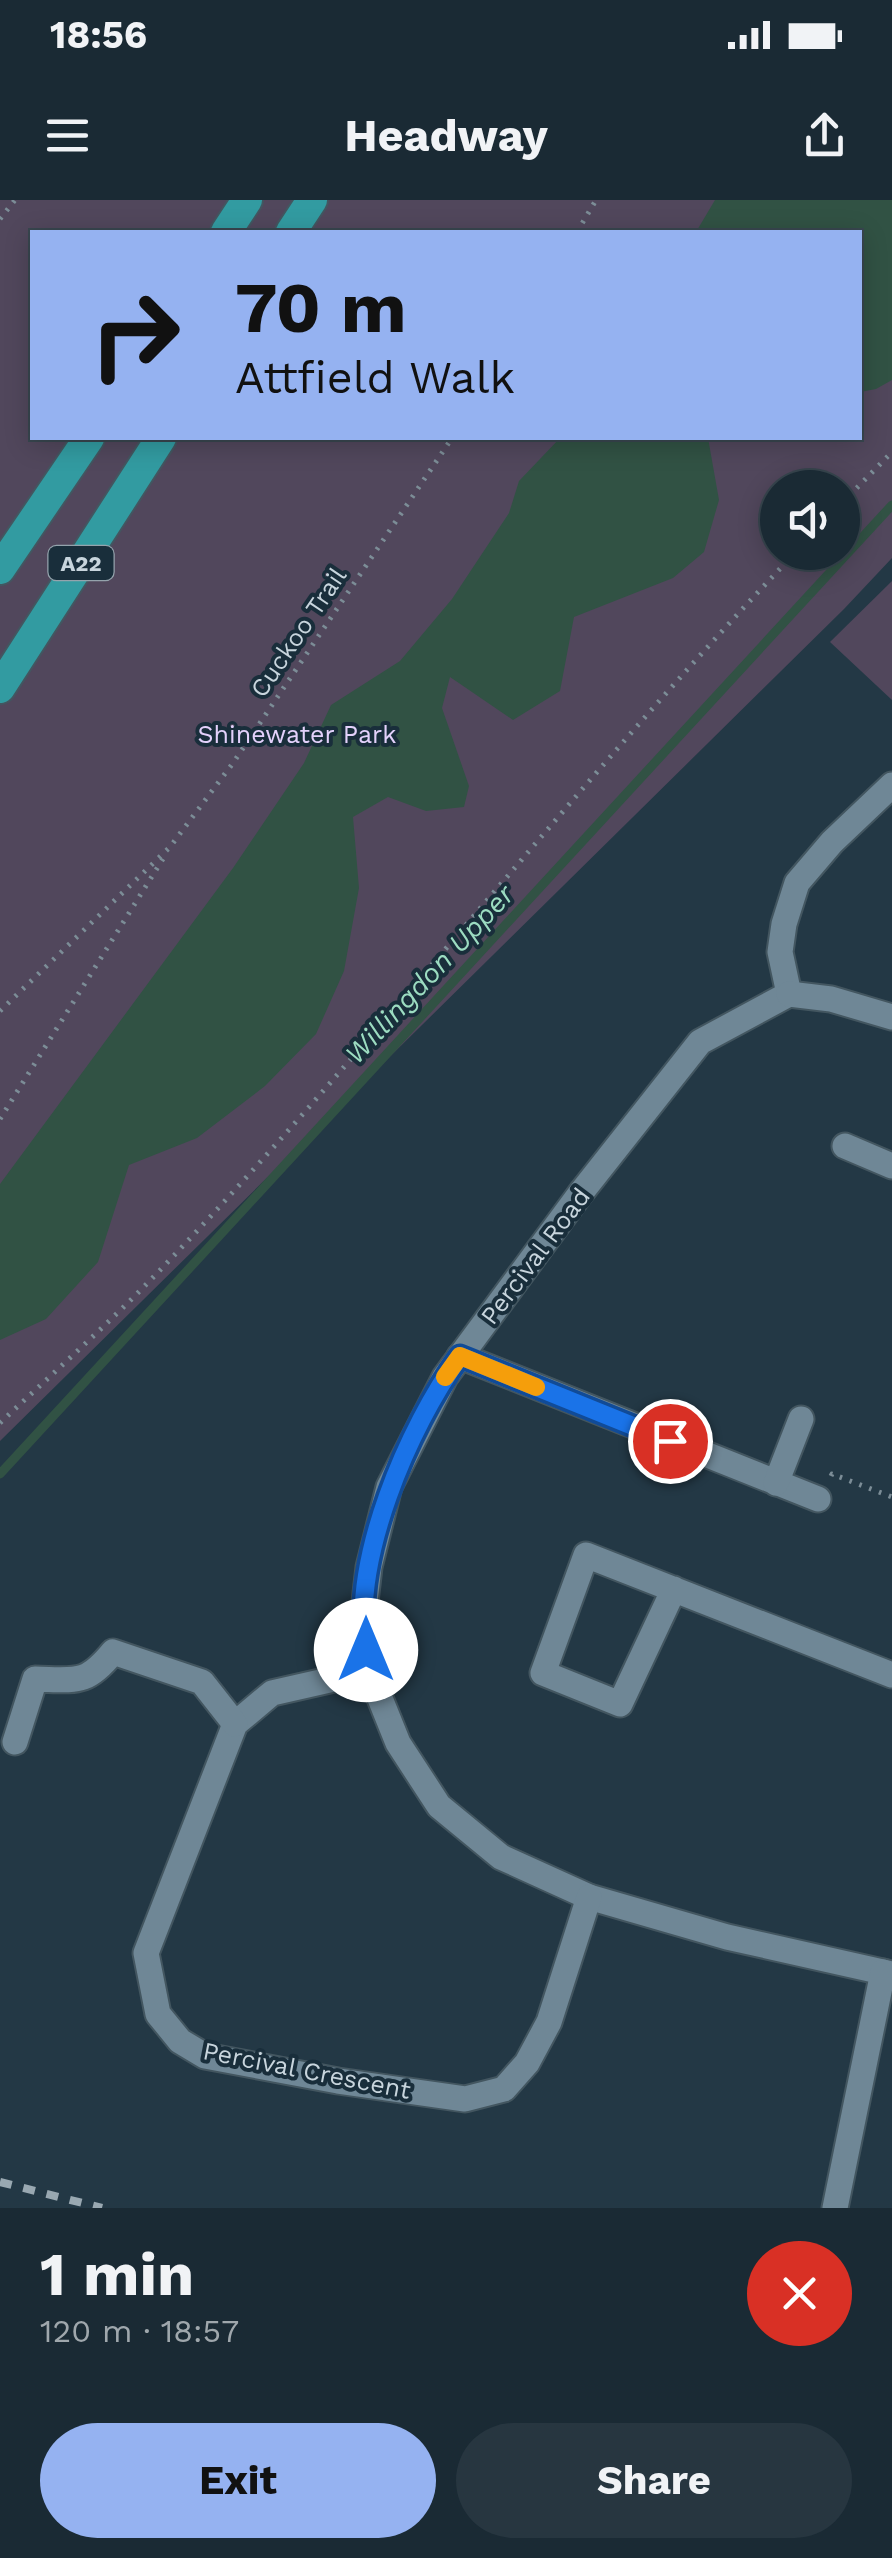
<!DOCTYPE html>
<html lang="en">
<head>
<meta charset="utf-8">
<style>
  body { margin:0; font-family:"Work Sans",sans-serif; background:#273640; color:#f1f3f6; height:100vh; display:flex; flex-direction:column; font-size:38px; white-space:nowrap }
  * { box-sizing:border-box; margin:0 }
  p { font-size:32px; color:#9fa7ac }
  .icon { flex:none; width:55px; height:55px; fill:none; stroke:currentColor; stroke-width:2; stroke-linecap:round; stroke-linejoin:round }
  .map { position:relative; height:2008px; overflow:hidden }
  .drawer { display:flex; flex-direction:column; background:#1a2a34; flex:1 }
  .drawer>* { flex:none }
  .banner { position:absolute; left:30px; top:30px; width:832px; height:210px; border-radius:0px; box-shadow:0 5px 25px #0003,0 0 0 2px #38464f; background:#95b2f1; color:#111; overflow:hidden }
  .buttons { position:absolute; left:760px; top:270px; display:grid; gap:20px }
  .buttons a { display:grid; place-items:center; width:100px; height:100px; border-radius:50%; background:#1a2a34; box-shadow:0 5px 25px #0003,0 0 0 2px #38464f; font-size:50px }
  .pin { position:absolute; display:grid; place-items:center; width:85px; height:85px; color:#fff; margin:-42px; border:5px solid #fff; border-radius:50%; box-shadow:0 2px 10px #0007 }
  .me { position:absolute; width:110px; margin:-55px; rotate:0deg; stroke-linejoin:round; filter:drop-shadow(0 0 8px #0008) }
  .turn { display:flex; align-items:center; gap:35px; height:210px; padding:0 40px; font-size:45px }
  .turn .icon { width:130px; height:130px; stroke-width:2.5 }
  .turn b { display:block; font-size:70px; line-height:85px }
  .round { display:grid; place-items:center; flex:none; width:105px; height:105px; border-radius:52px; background:#273640 }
  .summary { display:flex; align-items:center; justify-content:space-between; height:170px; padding:0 40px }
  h1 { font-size:60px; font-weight:700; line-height:75px }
  .primary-button { display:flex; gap:20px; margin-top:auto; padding:20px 40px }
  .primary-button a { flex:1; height:115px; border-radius:60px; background:#95b2f1; color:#111; font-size:40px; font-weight:700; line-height:115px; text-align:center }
  .primary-button a+a { background:#273640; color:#f1f3f6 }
  .status { display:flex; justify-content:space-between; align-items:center; height:70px; padding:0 50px; background:#1a2a34; direction:ltr }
  .status svg { height:28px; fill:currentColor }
  header { display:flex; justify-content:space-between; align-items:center; height:130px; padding:0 40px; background:#1a2a34; font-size:45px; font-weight:700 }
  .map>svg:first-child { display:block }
  .green { fill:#51475c; fill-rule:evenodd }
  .water { fill:#315244 }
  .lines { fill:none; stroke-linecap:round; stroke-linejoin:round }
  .stream { stroke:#315244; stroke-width:9 }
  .minor-casing { stroke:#435660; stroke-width:29 }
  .highway-casing { stroke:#435660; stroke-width:34 }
  .path { stroke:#7c8d97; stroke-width:5; stroke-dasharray:2.5 8; stroke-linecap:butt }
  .minor { stroke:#6f8796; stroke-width:25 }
  .highway { stroke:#329ba1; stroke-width:30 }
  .rail { stroke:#99a8b1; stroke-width:8; stroke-dasharray:12 12; stroke-linecap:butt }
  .route-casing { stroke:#114b97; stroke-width:25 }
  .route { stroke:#1a73e8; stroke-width:18 }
  .slow { stroke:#f59e0b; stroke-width:18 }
  .labels { text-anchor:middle; stroke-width:8; stroke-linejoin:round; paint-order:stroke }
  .shield { fill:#192e3b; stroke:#94a3ac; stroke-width:2.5 }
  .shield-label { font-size:22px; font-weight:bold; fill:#c8d5dd }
  .street-label { font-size:25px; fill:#c8d5dd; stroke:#192e3b }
  .park-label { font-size:25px; fill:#e3d1fb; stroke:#192e3b }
  .water-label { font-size:28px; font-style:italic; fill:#9cdcc1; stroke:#192e3b }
</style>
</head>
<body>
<div class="status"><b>18:56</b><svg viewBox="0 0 49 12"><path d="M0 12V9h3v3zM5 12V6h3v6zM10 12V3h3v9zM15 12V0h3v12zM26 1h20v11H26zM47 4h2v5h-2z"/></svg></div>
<header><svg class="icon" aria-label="menu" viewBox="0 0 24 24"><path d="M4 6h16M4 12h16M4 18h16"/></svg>Headway<svg class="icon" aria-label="share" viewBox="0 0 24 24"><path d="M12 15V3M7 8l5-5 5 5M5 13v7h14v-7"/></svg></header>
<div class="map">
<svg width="892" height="2008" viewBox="0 0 892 2008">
  <rect width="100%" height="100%" fill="#233845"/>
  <g class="green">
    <path d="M0 0H892V358L844 409 0 1241ZM32 32H860V238H32ZM778 288H842V352H778Z"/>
    <path d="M892 381V500L830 442Z"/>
  </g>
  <g class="water">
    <path d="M715 0H892V180L876 189 860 192V32H696Z"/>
    <path d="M560 238H708L719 300 704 352 673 378 574 417 560 491 513 520 450 477 442 508 469 586 464 607 426 611 388 597 353 617 359 688 344 771 316 834 265 886 197 938 129 965 98 1062 46 1119 0 1140V984L233 668 304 563 331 505 400 461 452 399 509 313 519 281Z"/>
  </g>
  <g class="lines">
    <path class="stream" d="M0 1274 892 305"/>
    <defs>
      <g id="minor">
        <path d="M892 585 832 642 797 683 784 724 780 752 789 794 700 842 580 994 445 1177 389 1287 369 1367 362 1428 369 1471 398 1543 439 1606 501 1657 589 1697 727 1737 892 1774"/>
        <path d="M789 794 831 799 892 817"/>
        <path d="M845 946 892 966"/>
        <path d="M460 1156 818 1299"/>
        <path d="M776 1283 801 1219"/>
        <path d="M674 1389 620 1504 543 1473 586 1355 892 1475"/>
        <path d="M369 1471 272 1493 235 1524 146 1753 158 1814 180 1841 205 1856 338 1881 465 1899 504 1889 527 1863 549 1822 589 1697"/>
        <path d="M15 1542 35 1479C77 1480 86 1485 113 1452L202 1482 235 1524"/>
        <path d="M835 2008 883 1772"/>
      </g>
      <g id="highway">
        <path d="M226 32 247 0"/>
        <path d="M291 32 312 0"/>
        <path d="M0 369 89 238"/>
        <path d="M0 488 161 238"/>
      </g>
    </defs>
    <use href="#minor" class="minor-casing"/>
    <use href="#highway" class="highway-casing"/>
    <g class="path">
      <path d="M0 19 15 0"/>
      <path d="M577 32 596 0"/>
      <path d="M842 303 892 252"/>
      <path d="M0 811 170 647 233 563 452 238"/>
      <path d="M0 919 166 654"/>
      <path d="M0 1223C55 1171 112 1121 164 1066 383 836 576 582 796 352"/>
      <path d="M831 1276 832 1274 892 1297"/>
    </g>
    <use href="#minor" class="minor"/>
    <use href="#highway" class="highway"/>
    <path class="rail" d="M0 1982 102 2008"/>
  </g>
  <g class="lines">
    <defs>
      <path id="route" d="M366 1450C351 1360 408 1228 460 1156L670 1241"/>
    </defs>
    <use href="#route" class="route-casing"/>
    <use href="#route" class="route"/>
    <path class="slow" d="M445 1177 460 1156 536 1187"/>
  </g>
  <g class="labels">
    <rect class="shield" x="48.5" y="346" width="65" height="34" rx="8"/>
    <g class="shield-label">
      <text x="81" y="371">A22</text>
    </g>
    <g class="street-label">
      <text transform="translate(298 432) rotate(-56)" y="9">Cuckoo Trail</text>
      <text transform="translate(535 1056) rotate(-53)" y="9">Percival Road</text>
      <text transform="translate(307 1870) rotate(11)" y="9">Percival Crescent</text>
    </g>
    <g class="park-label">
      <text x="297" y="543">Shinewater Park</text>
    </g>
    <g class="water-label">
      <text transform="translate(429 774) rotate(-47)" y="10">Willingdon Upper</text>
    </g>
  </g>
</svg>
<div class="buttons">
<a><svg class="icon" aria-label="sound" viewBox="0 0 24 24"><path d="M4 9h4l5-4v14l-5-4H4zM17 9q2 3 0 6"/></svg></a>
</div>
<div class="pin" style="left:670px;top:1241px;background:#d93025"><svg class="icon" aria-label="arrive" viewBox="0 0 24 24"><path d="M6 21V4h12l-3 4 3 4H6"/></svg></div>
<svg class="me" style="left:366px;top:1450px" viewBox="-20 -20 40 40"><circle r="19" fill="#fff"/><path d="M0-13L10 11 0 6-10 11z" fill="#1a73e8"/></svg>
<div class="banner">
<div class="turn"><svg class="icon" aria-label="right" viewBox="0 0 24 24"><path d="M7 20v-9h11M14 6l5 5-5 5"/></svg><div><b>70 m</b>Attfield Walk</div></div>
</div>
</div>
<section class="drawer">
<div class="summary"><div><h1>1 min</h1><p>120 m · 18:57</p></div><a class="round" style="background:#d93025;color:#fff"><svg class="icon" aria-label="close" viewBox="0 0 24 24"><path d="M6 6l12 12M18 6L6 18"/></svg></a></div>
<div class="primary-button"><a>Exit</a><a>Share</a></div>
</section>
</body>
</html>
